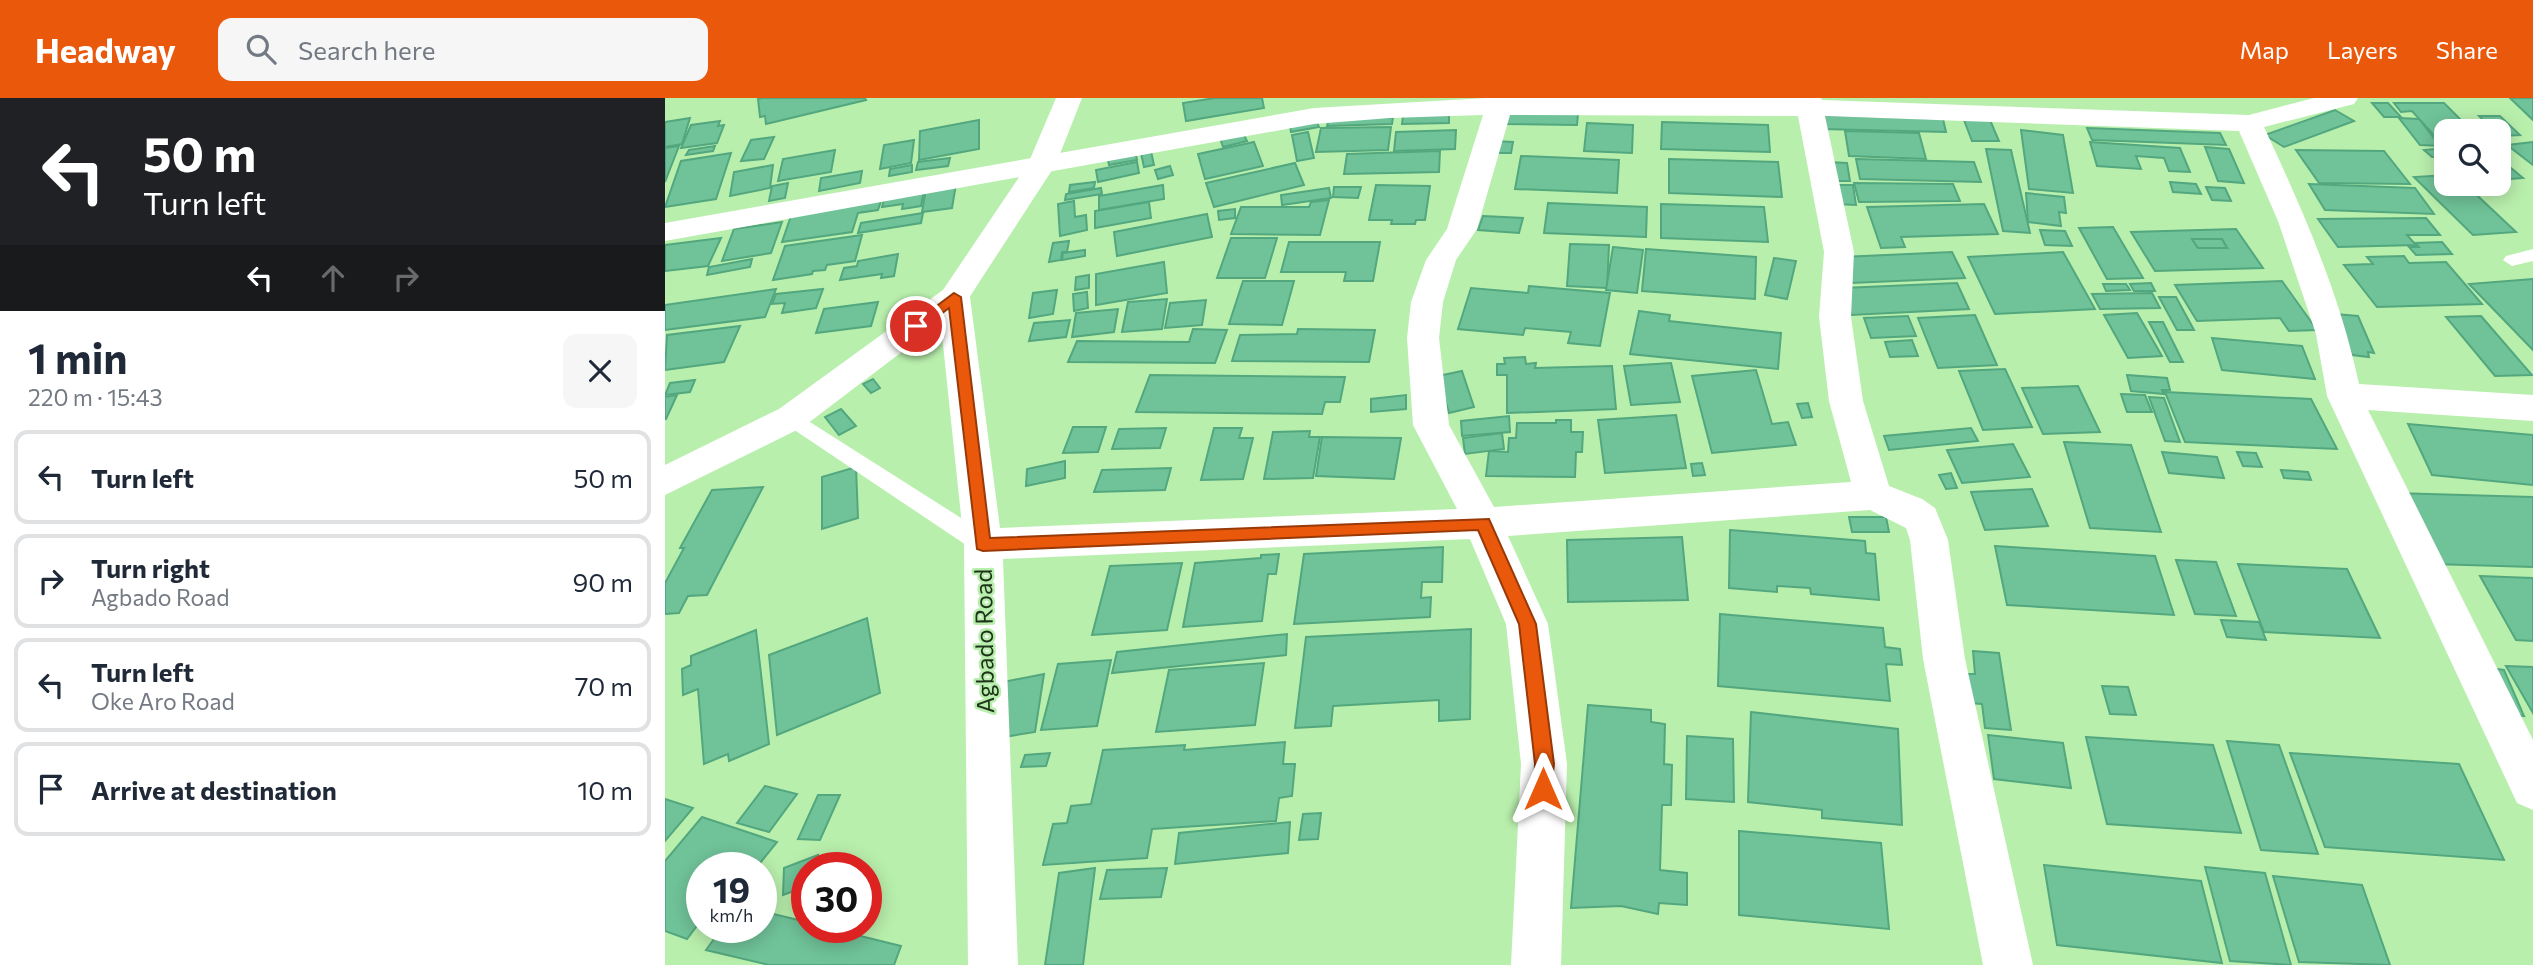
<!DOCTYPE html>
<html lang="en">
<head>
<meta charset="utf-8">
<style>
  body { margin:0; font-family:Commissioner,sans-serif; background:#f6f6f7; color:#1f2937; height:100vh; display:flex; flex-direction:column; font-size:26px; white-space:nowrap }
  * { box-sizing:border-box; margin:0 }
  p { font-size:23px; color:#747a83 }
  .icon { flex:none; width:38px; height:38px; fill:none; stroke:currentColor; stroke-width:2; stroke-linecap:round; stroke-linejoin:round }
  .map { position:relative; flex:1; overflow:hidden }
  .details { display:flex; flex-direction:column; background:#fff; width:665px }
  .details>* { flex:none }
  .hud { background:#202124; color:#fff; overflow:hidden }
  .tools { position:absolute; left:1769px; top:21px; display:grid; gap:14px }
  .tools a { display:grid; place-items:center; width:77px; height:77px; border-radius:14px; background:#fff; box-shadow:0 4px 18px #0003; font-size:35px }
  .speed { position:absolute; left:21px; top:754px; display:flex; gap:14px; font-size:35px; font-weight:700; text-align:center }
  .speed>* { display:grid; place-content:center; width:91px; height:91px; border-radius:50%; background:#fff; box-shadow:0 4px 18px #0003; line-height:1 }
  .speed small { font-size:18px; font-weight:400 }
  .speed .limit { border:10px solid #d22; background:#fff; color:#111 }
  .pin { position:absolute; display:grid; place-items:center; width:60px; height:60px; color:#fff; margin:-30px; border:4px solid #fff; border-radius:50%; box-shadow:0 2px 7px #0007 }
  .me { position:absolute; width:77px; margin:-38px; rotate:0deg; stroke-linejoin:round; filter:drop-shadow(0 0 5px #0008) }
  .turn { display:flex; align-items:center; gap:24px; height:147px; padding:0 28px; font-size:32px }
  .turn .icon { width:91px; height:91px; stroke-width:2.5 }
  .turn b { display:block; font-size:49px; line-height:60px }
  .lanes { display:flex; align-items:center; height:66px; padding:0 28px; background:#0003; justify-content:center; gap:35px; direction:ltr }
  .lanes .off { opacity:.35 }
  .round { display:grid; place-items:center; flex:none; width:74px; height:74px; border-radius:14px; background:#f6f6f7 }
  .head { display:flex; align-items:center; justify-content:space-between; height:119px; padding:0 28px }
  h1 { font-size:42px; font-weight:700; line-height:52px }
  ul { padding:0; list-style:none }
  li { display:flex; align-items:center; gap:21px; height:94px; margin:0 14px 10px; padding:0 14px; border:4px solid #e0e1e3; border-radius:14px }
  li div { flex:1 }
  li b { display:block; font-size:26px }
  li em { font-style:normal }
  header { display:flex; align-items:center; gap:42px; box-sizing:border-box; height:98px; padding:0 35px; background:#ea580c; color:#fff }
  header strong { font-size:33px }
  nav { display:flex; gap:38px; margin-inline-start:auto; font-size:24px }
  .search { width:490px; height:63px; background:#f6f6f7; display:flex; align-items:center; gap:18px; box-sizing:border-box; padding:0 24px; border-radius:14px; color:#747a83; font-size:26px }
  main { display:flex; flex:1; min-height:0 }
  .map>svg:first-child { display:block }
  .building { fill:#70c399; stroke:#53a77e; stroke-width:2; fill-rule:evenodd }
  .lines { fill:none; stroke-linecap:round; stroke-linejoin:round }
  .service { fill:#fff; fill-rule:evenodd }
  .minor { fill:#fff; fill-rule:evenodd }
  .secondary { fill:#fff; fill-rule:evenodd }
  .route { fill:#ea580c; stroke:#983908; stroke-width:2 }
  .labels { text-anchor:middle; stroke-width:5; stroke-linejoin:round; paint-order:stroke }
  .street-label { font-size:24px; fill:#1e3319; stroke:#b9efad }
</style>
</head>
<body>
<header>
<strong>Headway</strong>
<div class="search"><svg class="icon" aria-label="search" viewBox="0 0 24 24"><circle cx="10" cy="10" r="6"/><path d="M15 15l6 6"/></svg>Search here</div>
<nav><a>Map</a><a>Layers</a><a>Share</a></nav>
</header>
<main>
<section class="details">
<div class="hud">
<div class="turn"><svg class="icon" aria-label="left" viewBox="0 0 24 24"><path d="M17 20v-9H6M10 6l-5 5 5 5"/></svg><div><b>50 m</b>Turn left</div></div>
<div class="lanes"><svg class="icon" aria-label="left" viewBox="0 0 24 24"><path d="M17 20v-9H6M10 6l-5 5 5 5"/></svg><svg class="icon off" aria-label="ahead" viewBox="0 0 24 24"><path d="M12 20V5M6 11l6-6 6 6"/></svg><svg class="icon off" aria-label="right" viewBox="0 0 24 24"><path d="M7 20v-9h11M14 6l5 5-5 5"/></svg></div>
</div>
<div class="head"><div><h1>1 min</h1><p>220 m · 15:43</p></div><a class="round"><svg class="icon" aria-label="close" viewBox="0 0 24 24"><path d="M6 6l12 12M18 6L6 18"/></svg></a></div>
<ul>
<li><svg class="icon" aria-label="left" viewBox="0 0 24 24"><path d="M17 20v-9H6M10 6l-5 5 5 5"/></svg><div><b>Turn left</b></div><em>50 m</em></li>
<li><svg class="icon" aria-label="right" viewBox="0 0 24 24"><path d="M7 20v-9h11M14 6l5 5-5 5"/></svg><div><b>Turn right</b><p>Agbado Road</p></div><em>90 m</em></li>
<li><svg class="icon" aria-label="left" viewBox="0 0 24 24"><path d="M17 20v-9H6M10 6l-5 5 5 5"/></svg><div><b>Turn left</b><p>Oke Aro Road</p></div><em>70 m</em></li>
<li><svg class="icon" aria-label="arrive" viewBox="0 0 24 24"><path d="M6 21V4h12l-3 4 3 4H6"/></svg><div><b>Arrive at destination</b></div><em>10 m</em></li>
</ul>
</section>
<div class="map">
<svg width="1868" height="867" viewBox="0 0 1868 867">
  <rect width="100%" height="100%" fill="#b9efad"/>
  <g class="building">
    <path d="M98 0H200L201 2 101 26 100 18 95 19 93 1Z"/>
    <path d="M550 0H597L599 10 521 23 518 5Z"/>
    <path d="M1845 0H1868V22Z"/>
    <path d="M1707 5H1723L1736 19H1719Z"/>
    <path d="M1729 5H1779L1807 33H1782V45H1776L1747 13 1736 14Z"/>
    <path d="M1670 12 1689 23 1619 49 1600 37Z"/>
    <path d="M838 15 913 16 912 27 836 26Z"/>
    <path d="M784 17V25L737 26 738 18Z"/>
    <path d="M1155 17 1278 21 1281 34 1157 31Z"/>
    <path d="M1814 18H1835L1855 37 1835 38 1834 33H1830Z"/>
    <path d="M728 19 727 26 662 28 664 21Z"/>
    <path d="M25 20 17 46 0 49V24Z"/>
    <path d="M1734 20 1754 21 1775 48 1755 47Z"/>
    <path d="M314 22V51L254 62 255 33Z"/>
    <path d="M1299 22H1325L1334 43H1307Z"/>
    <path d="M55 23 53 28 59 27 52 45 16 50 26 27Z"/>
    <path d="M652 24 654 29 626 34 625 28Z"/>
    <path d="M997 24 1103 27 1105 54 996 51Z"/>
    <path d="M922 25 968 27 967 55 919 53Z"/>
    <path d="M726 29 723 52 651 54 656 30Z"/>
    <path d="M1422 30 1555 35 1561 47 1427 42Z"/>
    <path d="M791 32 790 51 729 53 731 34Z"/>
    <path d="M1356 32 1398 37 1408 95 1364 91Z"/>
    <path d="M1180 33 1254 35 1261 61 1184 58Z"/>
    <path d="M643 34 649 60 632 63 627 37Z"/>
    <path d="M578 35 582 43 558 49 555 40Z"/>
    <path d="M109 39 99 61 76 63 86 42Z"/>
    <path d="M249 42 246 65 215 71 219 47Z"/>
    <path d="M829 43 848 44 846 55H827Z"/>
    <path d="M589 44 598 68 540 81 533 56Z"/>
    <path d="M1425 44 1515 50 1525 74 1504 73 1499 60 1471 58 1476 71 1432 68Z"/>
    <path d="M1868 44V67L1842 47Z"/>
    <path d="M14 48 0 84V50Z"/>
    <path d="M50 48 48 53 21 57 24 52Z"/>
    <path d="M485 49 489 67 479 69 475 51Z"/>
    <path d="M1540 49 1564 51 1579 85 1553 83Z"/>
    <path d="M1782 50V58L1767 59 1759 52Z"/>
    <path d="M1321 51 1346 52 1365 135 1338 133Z"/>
    <path d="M170 52 166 74 113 83 118 61Z"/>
    <path d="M470 52 472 62 444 67 442 58Z"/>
    <path d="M1631 52 1719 53 1745 86 1654 85Z"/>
    <path d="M775 53 774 74 679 76 682 56Z"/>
    <path d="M66 55 51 101 0 109 16 63Z"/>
    <path d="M856 58 954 62 952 95 850 91Z"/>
    <path d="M285 60 283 68 251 72 253 64Z"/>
    <path d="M1834 60 1858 80 1834 82Z"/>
    <path d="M1004 61 1113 64 1117 99 1004 95Z"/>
    <path d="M1191 61 1309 64 1316 84 1195 81Z"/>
    <path d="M472 64 474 75 433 84 431 72Z"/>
    <path d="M1163 64 1182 65 1185 83H1166Z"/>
    <path d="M630 65 639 87 549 109 541 85Z"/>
    <path d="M108 67 105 90 65 98 69 74Z"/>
    <path d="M247 67V74L224 78 225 71Z"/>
    <path d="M505 68 508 77 493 81 490 72Z"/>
    <path d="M197 73 195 85 154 93 156 80Z"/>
    <path d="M1782 77V86H1800L1851 134 1808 137 1749 79Z"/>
    <path d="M430 84 429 90 404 94 405 87Z"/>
    <path d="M1505 84 1531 86 1536 96 1508 94Z"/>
    <path d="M123 85 120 100 104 103 107 88Z"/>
    <path d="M1189 85 1288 86 1295 103 1194 104Z"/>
    <path d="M291 86 287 110 257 114 261 90Z"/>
    <path d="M1644 86 1750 90 1769 116 1660 112Z"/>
    <path d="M498 87 499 101 434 112V98Z"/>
    <path d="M711 87 765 88 760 122H751L750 126H726L727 122H704Z"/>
    <path d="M1167 87H1188L1191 107 1171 106Z"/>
    <path d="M669 89H696L693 100 668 99Z"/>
    <path d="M1541 89 1560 90 1566 103 1547 102Z"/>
    <path d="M436 90 437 96 400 102 401 96Z"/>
    <path d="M664 90 666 100 617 107 616 97Z"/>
    <path d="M259 93 256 108 237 111 238 106 217 109 220 98Z"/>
    <path d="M1361 95 1399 99 1401 115 1394 114 1396 128 1363 124Z"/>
    <path d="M217 100 213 112 193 115 187 134 117 144 128 112Z"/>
    <path d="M664 102 655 137 566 136 576 109H644L646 104Z"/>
    <path d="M409 103 410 119 421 117 422 132 395 138 393 106Z"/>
    <path d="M484 104 486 120 430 130V113Z"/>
    <path d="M883 105 982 109 981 139 879 135Z"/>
    <path d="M996 106 1099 109 1103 144 996 140Z"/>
    <path d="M1319 106 1333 136 1236 139 1240 149 1216 150 1202 109Z"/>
    <path d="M570 111V120L554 122 553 113Z"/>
    <path d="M258 115 256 125 193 135 196 125Z"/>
    <path d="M542 116 547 139 452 158 449 134Z"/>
    <path d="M818 118 858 120 854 135 813 132Z"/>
    <path d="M1761 120 1775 137H1742L1751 147 1673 149 1653 121Z"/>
    <path d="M117 124 106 155 57 163 69 131Z"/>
    <path d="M1448 129 1478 180 1442 181 1414 130Z"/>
    <path d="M1571 131 1598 170 1490 173 1466 134ZM1527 141H1557L1562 150H1533Z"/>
    <path d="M1375 132 1400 133 1407 148 1380 147Z"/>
    <path d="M197 137 190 163 162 167 160 172 148 173 147 176 108 182 120 148Z"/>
    <path d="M56 140 43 168 0 173V147Z"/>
    <path d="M566 140H612L600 180H552Z"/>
    <path d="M1527 141H1557L1562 150H1533Z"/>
    <path d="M404 143 402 154H397L396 162 384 164 388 145Z"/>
    <path d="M624 144H715L708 183H679L681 174H616Z"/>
    <path d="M1777 144 1787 156 1751 157 1744 149H1754L1750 145Z"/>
    <path d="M905 146 944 147 942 190 902 188Z"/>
    <path d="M948 149 978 152 972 195 941 192Z"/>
    <path d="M981 151 1091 159 1090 201 977 193Z"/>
    <path d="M420 152V158L397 162 398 155Z"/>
    <path d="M1287 154 1300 180 1186 185 1177 159Z"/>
    <path d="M1398 154 1430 211 1330 216 1303 159Z"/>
    <path d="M233 156 229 178 216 180 217 176 175 182 179 170 192 168 193 163Z"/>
    <path d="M1739 158 1744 165 1781 164 1817 206 1712 209 1679 167 1708 166 1702 159Z"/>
    <path d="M1109 160 1131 163 1122 201 1100 197Z"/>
    <path d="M87 161 85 169 42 177 44 169Z"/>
    <path d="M499 164 502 195 431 207V176Z"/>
    <path d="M424 177V190L410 192 411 179Z"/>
    <path d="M1868 181V252L1804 186Z"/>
    <path d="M578 183H629L617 227 564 226Z"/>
    <path d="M1617 183 1652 232 1624 233 1615 220 1532 223 1510 187Z"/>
    <path d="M1292 185 1304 211 1186 217 1178 190Z"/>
    <path d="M1486 185 1490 193H1469L1465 186Z"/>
    <path d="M1438 186H1461L1465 192 1441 193Z"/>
    <path d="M864 188 945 195 935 248 903 245 906 234 860 230 858 237 793 231 806 190 863 195Z"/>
    <path d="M111 191 100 219 0 232V207Z"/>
    <path d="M158 191 151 210 117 215 120 205 107 206 111 196Z"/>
    <path d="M392 192 388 216 364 220 368 195Z"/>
    <path d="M422 194 423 210 409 213 408 196Z"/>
    <path d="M1487 195 1495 210 1435 211 1427 196Z"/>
    <path d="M1494 199H1511L1529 232H1512Z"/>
    <path d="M502 201 497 231 457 234 463 204Z"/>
    <path d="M541 202 537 227 500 230 505 205Z"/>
    <path d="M213 204 206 228 151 235 159 211Z"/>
    <path d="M453 211 449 234 407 239 411 215Z"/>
    <path d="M974 213 1005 217 1004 223 1116 235 1113 271 965 256Z"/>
    <path d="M1472 215 1497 258 1463 260 1439 217Z"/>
    <path d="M1670 216 1693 218 1709 255 1703 254 1704 259 1687 257Z"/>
    <path d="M1310 217 1332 267 1273 270 1253 220Z"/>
    <path d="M1243 218 1251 238 1206 240 1199 220Z"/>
    <path d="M1816 218 1867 277 1830 278 1781 219Z"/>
    <path d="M405 222 401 239 364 243 369 225Z"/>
    <path d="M1484 224H1498L1518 264H1505Z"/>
    <path d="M75 228 59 264 0 272 2 237Z"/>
    <path d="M528 231 562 232 550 265 403 264 412 243 524 244Z"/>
    <path d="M633 231 710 232 704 264 567 263 575 237 632 236Z"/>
    <path d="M1547 240 1637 248 1650 281 1557 272Z"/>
    <path d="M1247 242 1253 258 1225 259 1220 244Z"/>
    <path d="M860 259 861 266 871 265 870 270 947 268 951 311 842 315V277H832V266H840L839 260Z"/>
    <path d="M1006 265 1015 304 966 307 959 268Z"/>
    <path d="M1340 271 1367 329 1318 332 1294 273Z"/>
    <path d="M1091 272 1107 326 1123 324 1131 347 1047 355 1027 278Z"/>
    <path d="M797 273 809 309 784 315 773 278Z"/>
    <path d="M485 277 680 279 675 304H660L657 316 471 314Z"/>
    <path d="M1462 277 1502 280 1505 292H1497L1499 296 1466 293Z"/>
    <path d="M208 281 215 290 206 295 198 286Z"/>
    <path d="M30 282 25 294 0 297 5 285Z"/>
    <path d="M1413 288 1435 334 1378 336 1357 290Z"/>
    <path d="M1500 294 1646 301 1672 351 1520 344Z"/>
    <path d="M1456 296 1480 297 1487 314H1462Z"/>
    <path d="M12 297 1 321H0V299Z"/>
    <path d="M741 297V311L706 314V301Z"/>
    <path d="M1484 299 1499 300 1515 344 1500 343Z"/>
    <path d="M1143 305 1147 319 1137 320 1132 306Z"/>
    <path d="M176 311 191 328 174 337 160 319Z"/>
    <path d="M1011 317 1021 370 940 375 933 322Z"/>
    <path d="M844 318 845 334 797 338 796 323Z"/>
    <path d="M891 322H906V334H918L917 354H911L910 379 821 378 824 353 843 354 844 340H851L852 325H891Z"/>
    <path d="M1743 326 1868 337V387L1767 377Z"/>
    <path d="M408 329H441L433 354 398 355Z"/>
    <path d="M501 330 495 350 447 351 454 331Z"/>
    <path d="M549 330H577L574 340H588L578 381 536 382Z"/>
    <path d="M1306 330 1313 343 1224 352 1219 338Z"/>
    <path d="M645 333 644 339H655L648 380 599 381 608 334Z"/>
    <path d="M837 335 839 351 800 356 798 340Z"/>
    <path d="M657 339 736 340 729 381 651 378Z"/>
    <path d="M1399 344 1466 347 1496 434 1425 430Z"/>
    <path d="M1348 346 1365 379 1297 385 1282 352Z"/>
    <path d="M1497 354 1552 359 1559 380 1504 375Z"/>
    <path d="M1572 354 1591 355 1597 369 1578 368Z"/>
    <path d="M400 363V380L361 388 362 371Z"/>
    <path d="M1037 365 1040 377 1028 378 1026 366Z"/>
    <path d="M191 369 193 420 157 431V379Z"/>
    <path d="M506 370 500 392 429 394 437 372Z"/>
    <path d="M1616 372 1643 374 1646 382 1619 380Z"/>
    <path d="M1286 375 1292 390 1281 391 1274 377Z"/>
    <path d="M98 389 42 497 23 498 14 515 0 516V485L19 450H15L47 392Z"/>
    <path d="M1367 391 1383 428 1320 432 1306 394Z"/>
    <path d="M1729 395 1868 399V469L1768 466Z"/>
    <path d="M1184 419H1221L1224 434H1187Z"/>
    <path d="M1065 432 1200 443 1201 455 1210 456 1214 502 1146 496 1145 490 1112 488V494L1064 490Z"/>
    <path d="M1017 439 1023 502 903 504 902 442Z"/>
    <path d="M1330 448 1490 458 1509 517 1342 507Z"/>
    <path d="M778 449 777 484H757L756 500 766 499 765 519 629 526 639 456Z"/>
    <path d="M614 456 611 476H603L597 523 518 529 530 465 596 460V457Z"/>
    <path d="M1511 462 1551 464 1571 518 1530 516Z"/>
    <path d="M517 465 502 532 427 537 445 468Z"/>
    <path d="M1573 466 1682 471 1715 540 1599 534Z"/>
    <path d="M1815 478 1868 480V543L1851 542Z"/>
    <path d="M1055 516 1218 530 1220 549 1235 551 1237 567 1221 566 1225 603 1053 588Z"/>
    <path d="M202 520 215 595 112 637 104 557Z"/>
    <path d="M1556 522 1594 524 1601 542 1562 539Z"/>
    <path d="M806 531 805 621 774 623V602L668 608 666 628 630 630 641 539Z"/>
    <path d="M91 532 104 646 64 663 63 656 39 666 33 591 18 597 17 571 26 567V558Z"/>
    <path d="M622 536 621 557 447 575 452 554Z"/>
    <path d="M1308 553 1334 555 1346 632 1320 630 1317 606 1305 605 1301 576H1310Z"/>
    <path d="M446 562 432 628 376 632 393 566Z"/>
    <path d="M599 565 590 627 491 634 504 572Z"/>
    <path d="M1841 568 1868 569V615Z"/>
    <path d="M1817 569 1839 572 1859 618 1836 615Z"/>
    <path d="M379 576 370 634 339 639 333 585Z"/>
    <path d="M1437 588 1463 589 1471 617 1445 616Z"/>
    <path d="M923 607 986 612V624L1000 626 999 666 1007 667 1006 707H997L995 772 1022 775V807L994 805 993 816 956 808 906 810Z"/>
    <path d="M1086 614 1233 631 1237 727 1157 720V712L1083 704Z"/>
    <path d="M1323 637 1398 645 1406 690 1329 681Z"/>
    <path d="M1022 638 1068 641 1069 704 1021 701Z"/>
    <path d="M1421 639 1548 647 1576 735 1442 726Z"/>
    <path d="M1562 643 1614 647 1653 756 1596 752Z"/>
    <path d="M620 644 618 666H630L627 698 614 700 611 723 487 731 482 760 378 767 388 726 402 725 406 708 426 706 438 652 520 647 519 652Z"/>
    <path d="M385 655 381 668 356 669 360 657Z"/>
    <path d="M1625 655 1794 666 1839 762 1660 749Z"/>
    <path d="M100 688 132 696 104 734 72 725Z"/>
    <path d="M153 697H175L155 742 133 741Z"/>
    <path d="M0 701 28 710 0 743Z"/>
    <path d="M656 715 653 741 634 742 638 716Z"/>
    <path d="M37 719 112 744 91 770H37V821L22 841 0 833V763Z"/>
    <path d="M625 724 623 755 510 766 514 735Z"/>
    <path d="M1074 733 1216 745 1224 831 1074 817Z"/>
    <path d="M153 757V770H142V788L118 797 119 770Z"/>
    <path d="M1379 767 1536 783 1557 865 1392 847Z"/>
    <path d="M1540 769 1600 775 1626 867 1565 863Z"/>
    <path d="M430 770 418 867H380L394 775Z"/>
    <path d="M502 770 496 799 435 801 442 772Z"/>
    <path d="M1608 778 1697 787 1725 867 1634 864Z"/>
    <path d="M96 813 142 824V830H163L236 848 229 867H104L41 852 57 830H96Z"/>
  </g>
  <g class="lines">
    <g class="service">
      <path d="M1868 151V163L1847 168 1838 162 1841 158Z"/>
      <path d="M126 312 326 439 329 446 326 453 318 455 310 453 119 325 116 320 119 315Z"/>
    </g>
    <path class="minor" d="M821 0H1156L1157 2 1584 17 1649 0H1693L1689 6 1599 29C1638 113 1675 196 1694 286L1868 297V323L1703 312 1868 642V712L1852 705 1662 298 1651 236 1613 123 1574 33 1160 18 1189 154 1186 219 1198 303 1224 388 1257 401 1270 410 1283 442 1300 561 1368 867H1318L1258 561 1245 442 1241 430 1205 412 843 438 883 526 902 666 896 867H846L856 666 841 526 805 441 338 461 353 867H303L299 446 273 199 278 192 289 189 300 192 305 199 335 430 792 411 748 327 742 240 746 204 761 162 782 131 818 17 725 20 649 26 0 143V125L649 10ZM845 17 1133 18 1159 154 1154 219 1164 303 1186 384 829 409 784 327 774 240 778 204 791 162 812 131Z"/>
    <path class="secondary" d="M391 0H417L391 66 300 206 138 329 0 397V367L114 311 278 192 363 66Z"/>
  </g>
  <path class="route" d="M289 195 296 199 325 440 824 421 871 526 889 666 885 697 878 700 872 697 869 691 870 666 854 526 813 432 318 453 312 451 284 210 256 231H247L245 228Z"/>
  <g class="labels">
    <g class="street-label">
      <text transform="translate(320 543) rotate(-91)" y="8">Agbado Road</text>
    </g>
  </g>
</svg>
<div class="tools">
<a><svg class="icon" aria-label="search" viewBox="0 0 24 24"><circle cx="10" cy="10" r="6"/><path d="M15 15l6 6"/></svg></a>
</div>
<div class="speed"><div>19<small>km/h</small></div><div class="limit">30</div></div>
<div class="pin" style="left:251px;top:228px;background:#d93025"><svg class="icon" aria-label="arrive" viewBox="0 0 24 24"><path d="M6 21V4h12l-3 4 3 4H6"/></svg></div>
<svg class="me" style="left:878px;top:691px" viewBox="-20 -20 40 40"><path d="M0-17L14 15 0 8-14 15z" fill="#ea580c" stroke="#fff" stroke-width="4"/></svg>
</div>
</main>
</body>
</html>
